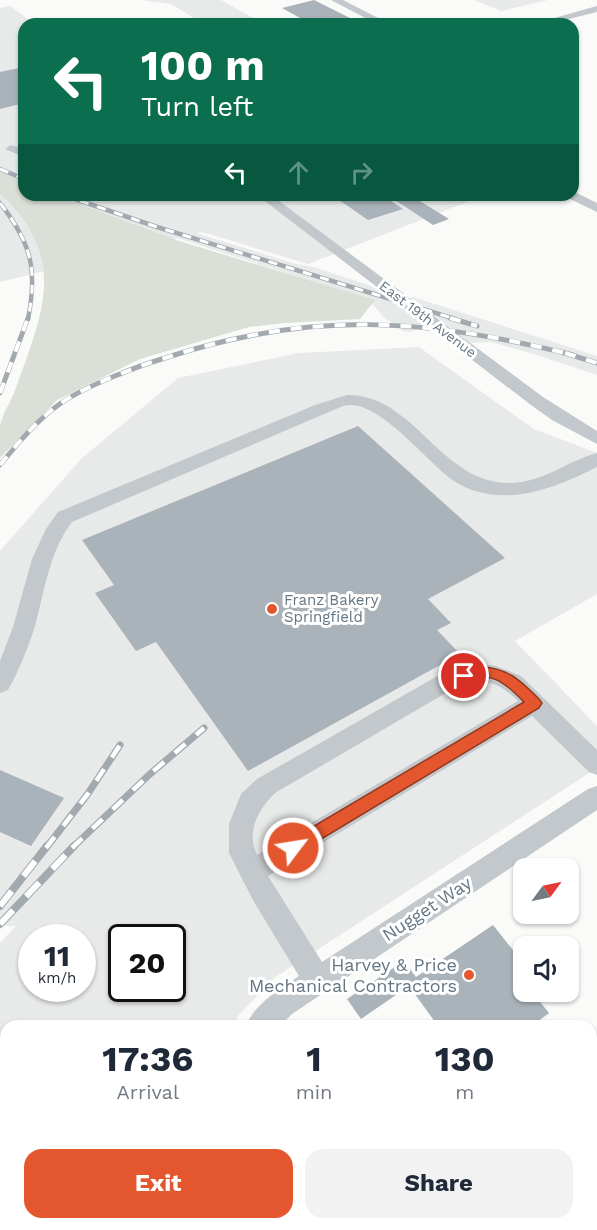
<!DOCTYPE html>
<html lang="en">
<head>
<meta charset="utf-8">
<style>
  body { margin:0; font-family:"Work Sans",sans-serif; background:#f2f2f3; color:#1f2937; height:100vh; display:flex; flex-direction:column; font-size:22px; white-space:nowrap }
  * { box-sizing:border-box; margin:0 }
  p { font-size:20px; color:#747a83 }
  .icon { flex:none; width:33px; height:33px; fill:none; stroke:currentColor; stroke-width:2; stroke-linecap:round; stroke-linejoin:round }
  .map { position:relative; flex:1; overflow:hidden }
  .details { position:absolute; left:0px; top:1020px; width:597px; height:210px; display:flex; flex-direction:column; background:#fff; border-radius:18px 18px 0 0; box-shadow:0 2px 4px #0004 }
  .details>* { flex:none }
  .hud { position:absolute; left:18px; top:18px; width:561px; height:183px; border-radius:18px; box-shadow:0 2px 4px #0004; background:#0b6e4f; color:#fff; overflow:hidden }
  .needle { width:39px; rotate:57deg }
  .fabs { position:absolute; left:513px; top:858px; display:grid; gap:12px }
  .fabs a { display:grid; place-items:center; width:66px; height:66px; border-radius:12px; background:#fff; box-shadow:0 2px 4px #0004; font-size:30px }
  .speed { position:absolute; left:18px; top:924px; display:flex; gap:12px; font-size:30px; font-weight:700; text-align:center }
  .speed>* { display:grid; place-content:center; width:78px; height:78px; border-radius:50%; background:#fff; box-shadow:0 2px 4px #0004; line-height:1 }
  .speed small { font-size:15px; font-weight:400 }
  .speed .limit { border:3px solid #111; border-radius:9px; background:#fff; color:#111 }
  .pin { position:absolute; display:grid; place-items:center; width:51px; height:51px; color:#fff; margin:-26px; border:3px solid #fff; border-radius:50%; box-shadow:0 2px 6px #0007 }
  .me { position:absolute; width:66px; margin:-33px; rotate:59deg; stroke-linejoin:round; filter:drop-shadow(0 0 4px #0008) }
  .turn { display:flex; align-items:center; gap:21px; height:126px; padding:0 24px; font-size:27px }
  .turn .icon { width:78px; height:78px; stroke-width:2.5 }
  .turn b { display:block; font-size:42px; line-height:51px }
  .lanes { display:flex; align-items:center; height:57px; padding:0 24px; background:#0003; justify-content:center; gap:30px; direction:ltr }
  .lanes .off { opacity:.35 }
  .eta { display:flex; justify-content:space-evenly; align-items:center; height:102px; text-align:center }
  .eta b { font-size:36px; font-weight:700; line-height:42px }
  .primary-button { display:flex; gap:12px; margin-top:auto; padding:12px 24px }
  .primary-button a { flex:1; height:69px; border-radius:18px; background:#e4572e; color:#fff; font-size:24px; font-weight:700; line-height:69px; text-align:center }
  .primary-button a+a { background:#f2f2f3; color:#1f2937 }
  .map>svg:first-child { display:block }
  .built { fill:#e8e9e9; fill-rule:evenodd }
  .green { fill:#dadfd7 }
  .building { fill:#aab3b9 }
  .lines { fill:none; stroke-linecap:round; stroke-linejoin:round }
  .minor { fill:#c3c8cc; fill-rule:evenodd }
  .rail-far3-casing { stroke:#a2aab0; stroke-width:4.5 }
  .rail-far2-casing { stroke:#a2aab0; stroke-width:5 }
  .rail-far1-casing { stroke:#a2aab0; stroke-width:7 }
  .rail-casing { stroke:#a2aab0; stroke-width:8 }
  .rail-far3 { stroke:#fff; stroke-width:3; stroke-dasharray:9; stroke-linecap:butt }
  .rail-far2 { stroke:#fff; stroke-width:4; stroke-dasharray:11; stroke-linecap:butt }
  .rail-far1 { stroke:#fff; stroke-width:4.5; stroke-dasharray:14; stroke-linecap:butt }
  .rail { stroke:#fff; stroke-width:6; stroke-dasharray:19; stroke-linecap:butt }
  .route { fill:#e4572e; stroke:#94391e; stroke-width:1.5 }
  .poi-dot { fill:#e4572e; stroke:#fff; stroke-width:2 }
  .labels { text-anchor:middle; stroke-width:6; stroke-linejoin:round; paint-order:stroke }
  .far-street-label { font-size:14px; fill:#657683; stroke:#fff }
  .poi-label { font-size:15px; fill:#657683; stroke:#fff; text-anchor:start }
  .near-street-label { font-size:18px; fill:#657683; stroke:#fff }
  .near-poi-label { font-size:18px; fill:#657683; stroke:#fff; text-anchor:end }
</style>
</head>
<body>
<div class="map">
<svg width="597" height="1230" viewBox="0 0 597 1230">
  <rect width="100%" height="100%" fill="#fafaf8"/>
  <g class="built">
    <path d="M140 0H221L264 24H204L171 4Z"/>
    <path d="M474 0H548L501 11Z"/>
    <path d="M10 6 35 24H24V195H485L308 264 202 232 196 233 296 264 314 267 371 286 406 309 423 322 425 327 410 332 403 331 383 317 369 299 177 238 0 282V8Z"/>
    <path d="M413 297 597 356V375L540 356 491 342 471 343 411 298Z"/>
    <path d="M419 347 534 429 597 453V594L515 641 597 726V768L274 978 237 1017 236 1026H6V1224H232V1230H0V943L16 926H0V551L81 459 178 378 299 353ZM32 938H82V988H32ZM122 938H172V988H122Z"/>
  </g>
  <path class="green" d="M0 172 24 182V195H55L179 241 375 300 360 319 285 323 249 327 140 359 57 400 0 458C0 448 0 436 0 426 2 414 12 400 16 388 43 313 69 256 0 194Z"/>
  <g class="building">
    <path d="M314 0 362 24H311L282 8Z"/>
    <path d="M24 67V103L0 109V72Z"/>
    <path d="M332 195H382L403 209 368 220Z"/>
    <path d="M398 195H410L449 219 433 225 395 200Z"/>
    <path d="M358 426 505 558 428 599 451 623 437 630 460 654 248 771 156 642 136 651 95 593 114 585 82 540Z"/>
    <path d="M0 770 64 798 31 846 0 832Z"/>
    <path d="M493 925 524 964V969L517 973 524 981V992H532L549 1013 532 1026H438L409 986 361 1019 347 999 404 961 416 977Z"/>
  </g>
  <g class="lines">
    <g class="minor">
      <path d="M331 0H343L390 24H377Z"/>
      <path d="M597 6V12L549 24H533Z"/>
      <path d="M11 145 24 149V157L5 149Z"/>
      <path d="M573 191 597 203V212L568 198 567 195H573Z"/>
      <path d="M257 195H271L543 397 597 431V444L552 420 531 405Z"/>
      <path d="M347 395C415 394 441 485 511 483 544 482 567 461 597 453V467C567 482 531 498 497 495 482 494 466 489 454 481 427 463 377 396 343 406L72 522C49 552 45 590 35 626 28 648 19 670 8 690L0 693V661L13 627 32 559 46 529 58 512 315 405Z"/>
      <path d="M481 664 496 666 521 676 597 750V775L589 772 532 716 268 876 322 962 588 789 597 786V810L292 1014 280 1026H246C255 1003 279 990 299 976L254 902 229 853V824L241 794 257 779 441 674ZM474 682C494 680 504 688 518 701L257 855C246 831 258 810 275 793L456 687Z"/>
      <rect x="238" y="1224" width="32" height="6"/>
    </g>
    <defs>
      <g id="rail-far3">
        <path d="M0 169 24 179"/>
        <path d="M63 195 157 227 455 319"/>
        <path d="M0 203C31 243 38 269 28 319"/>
      </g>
      <g id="rail-far2">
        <path d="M450 318 477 326"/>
        <path d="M565 353 597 363"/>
        <path d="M0 393 28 318"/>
        <path d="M0 465C18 443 37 420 61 403 86 386 135 367 165 358 312 310 425 318 573 355"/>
      </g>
      <g id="rail-far1">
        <path d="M46 848 87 795 120 745"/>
        <path d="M72 848 150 774 204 728"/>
      </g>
      <g id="rail">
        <path d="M0 906 47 846"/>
        <path d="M0 924 74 846"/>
      </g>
    </defs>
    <use href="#rail-far3" class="rail-far3-casing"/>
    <use href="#rail-far2" class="rail-far2-casing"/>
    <use href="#rail-far1" class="rail-far1-casing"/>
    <use href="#rail" class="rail-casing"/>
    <use href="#rail-far3" class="rail-far3"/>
    <use href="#rail-far2" class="rail-far2"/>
    <use href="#rail-far1" class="rail-far1"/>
    <use href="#rail" class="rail"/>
  </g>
  <path class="route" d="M478 666C509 669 518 678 539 699L542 703 539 708 298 853 293 855 287 853 284 848 287 842 524 702C511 689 498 675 478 677 470 678 466 682 459 680L456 676 459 672Z"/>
  <g class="poi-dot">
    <circle cx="272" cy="609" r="6"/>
    <circle cx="469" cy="975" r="6"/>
  </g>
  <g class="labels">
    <g class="far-street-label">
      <text transform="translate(428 319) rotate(37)" y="5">East 19th Avenue</text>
    </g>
    <g class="poi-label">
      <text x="284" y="605">Franz Bakery<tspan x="284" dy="17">Springfield</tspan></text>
    </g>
    <g class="near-street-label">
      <text transform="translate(427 909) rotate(-33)" y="6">Nugget Way</text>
    </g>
    <g class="near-poi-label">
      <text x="457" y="971">Harvey &amp; Price<tspan x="457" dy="21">Mechanical Contractors</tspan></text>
    </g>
  </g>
</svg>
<div class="fabs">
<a><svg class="needle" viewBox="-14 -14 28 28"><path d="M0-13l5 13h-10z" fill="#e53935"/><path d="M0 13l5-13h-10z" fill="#747a83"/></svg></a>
<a><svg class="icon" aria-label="sound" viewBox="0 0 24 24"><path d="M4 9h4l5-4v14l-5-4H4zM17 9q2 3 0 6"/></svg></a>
</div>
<div class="speed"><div>11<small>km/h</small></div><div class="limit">20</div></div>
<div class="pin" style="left:464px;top:676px;background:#d93025"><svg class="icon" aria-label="arrive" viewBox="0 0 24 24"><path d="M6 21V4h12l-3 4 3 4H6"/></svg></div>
<svg class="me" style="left:293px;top:848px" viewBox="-20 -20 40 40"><circle r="17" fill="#e4572e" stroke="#fff" stroke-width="3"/><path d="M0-11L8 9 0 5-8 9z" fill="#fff"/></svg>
<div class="hud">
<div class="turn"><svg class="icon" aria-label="left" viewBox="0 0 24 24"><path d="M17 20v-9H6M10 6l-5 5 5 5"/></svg><div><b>100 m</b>Turn left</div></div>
<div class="lanes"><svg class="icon" aria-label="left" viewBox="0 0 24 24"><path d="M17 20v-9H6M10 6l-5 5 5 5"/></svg><svg class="icon off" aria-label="ahead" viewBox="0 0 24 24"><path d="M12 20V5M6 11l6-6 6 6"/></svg><svg class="icon off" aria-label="right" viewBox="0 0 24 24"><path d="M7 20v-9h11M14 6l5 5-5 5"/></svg></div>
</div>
<section class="details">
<div class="eta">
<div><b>17:36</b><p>Arrival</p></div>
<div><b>1</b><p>min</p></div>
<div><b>130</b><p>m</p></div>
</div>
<div class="primary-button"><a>Exit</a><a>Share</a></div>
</section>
</div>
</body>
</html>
